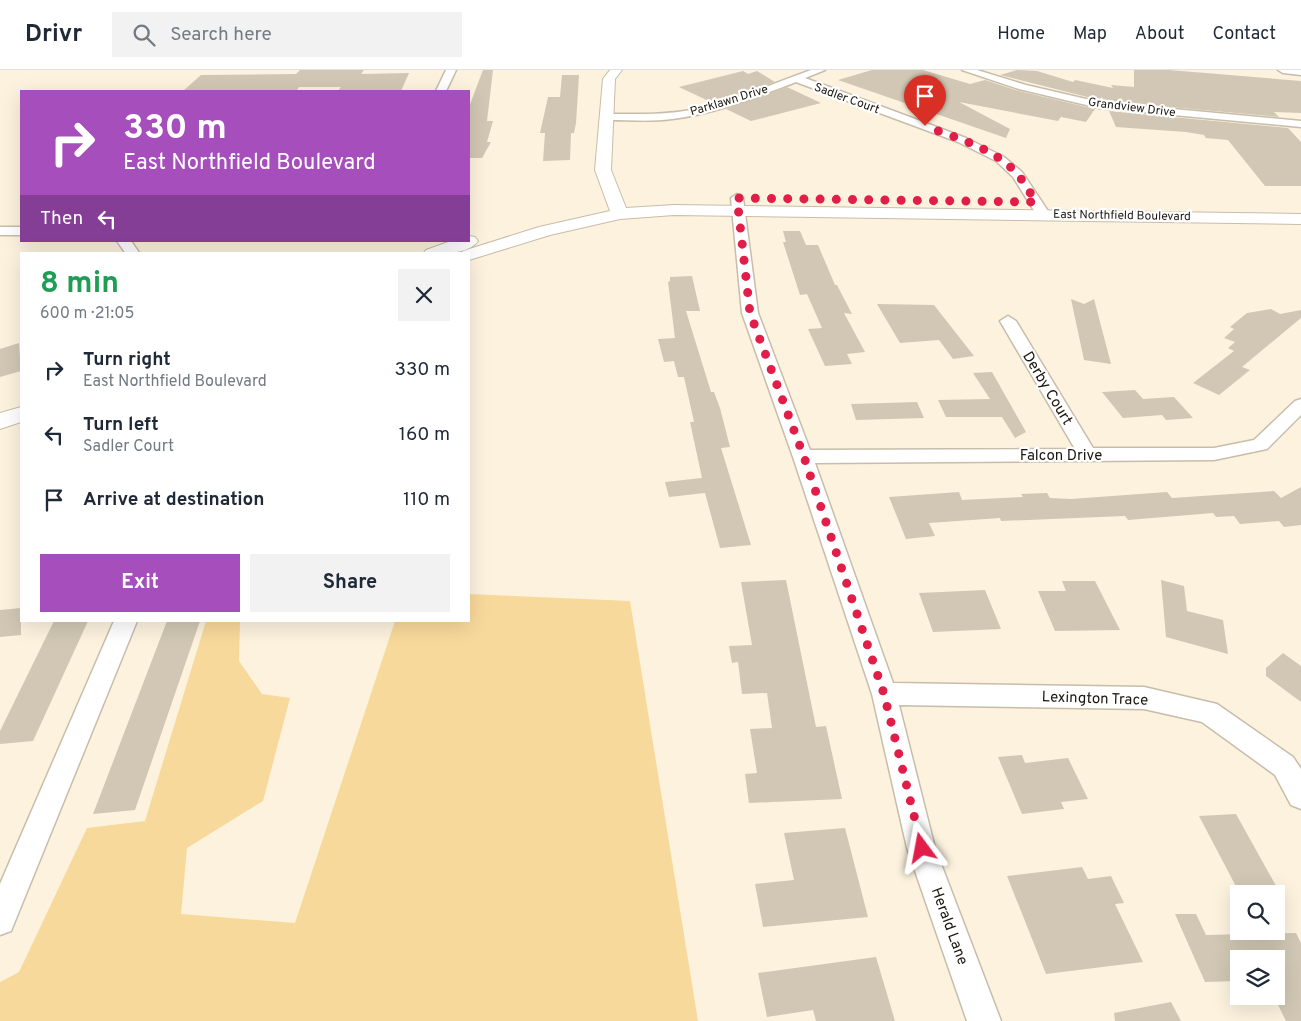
<!DOCTYPE html>
<html lang="en">
<head>
<meta charset="utf-8">
<style>
  body { margin:0; font-family:Overpass,sans-serif; background:#f2f2f3; color:#1f2937; height:100vh; display:flex; flex-direction:column; font-size:19px; white-space:nowrap }
  * { box-sizing:border-box; margin:0 }
  p { font-size:16px; color:#747a83 }
  .icon { flex:none; width:28px; height:28px; fill:none; stroke:currentColor; stroke-width:2; stroke-linecap:round; stroke-linejoin:round }
  .map { position:relative; flex:1; overflow:hidden }
  .drawer { position:absolute; left:20px; top:182px; width:450px; height:370px; display:flex; flex-direction:column; background:#fff; border-radius:0px; box-shadow:0 5px 20px #0002 }
  .drawer>* { flex:none }
  .hud { position:absolute; left:20px; top:20px; width:450px; height:152px; border-radius:0px; box-shadow:0 5px 20px #0002; background:#a64ebb; color:#fff; overflow:hidden }
  .controls { position:absolute; left:1230px; top:815px; display:grid; gap:10px }
  .controls a { display:grid; place-items:center; width:55px; height:55px; border-radius:0px; background:#fff; box-shadow:0 5px 20px #0002; font-size:25px }
  .pin { position:absolute; display:grid; place-items:center; width:42px; height:42px; color:#fff; margin:-51px -21px; border-radius:50% 50% 50% 0; rotate:-45deg; box-shadow:0 0 5px #0007 }
  .pin .icon { rotate:45deg }
  .me { position:absolute; width:55px; margin:-28px; rotate:347deg; stroke-linejoin:round; filter:drop-shadow(0 0 4px #0008) }
  .turn { display:flex; align-items:center; gap:18px; height:105px; padding:0 20px; font-size:22px }
  .turn .icon { width:65px; height:65px; stroke-width:2.5 }
  .turn b { display:block; font-size:35px; line-height:42px }
  .then { display:flex; align-items:center; height:48px; padding:0 20px; background:#0003; gap:10px; font-size:19px }
  .round { display:grid; place-items:center; flex:none; width:52px; height:52px; border-radius:0px; background:#f2f2f3 }
  .headline { display:flex; align-items:center; justify-content:space-between; height:85px; padding:0 20px }
  h1 { font-size:30px; font-weight:700; line-height:38px; color:#1e9e55 }
  .button { display:flex; gap:10px; margin-top:auto; padding:10px 20px }
  .button a { flex:1; height:58px; border-radius:0px; background:#a64ebb; color:#fff; font-size:20px; font-weight:700; line-height:58px; text-align:center }
  .button a+a { background:#f2f2f3; color:#1f2937 }
  ul { padding:0; list-style:none }
  li { display:flex; align-items:center; gap:15px; height:65px; padding:0 20px }
  li div { flex:1 }
  li b { display:block; font-size:19px }
  li em { font-style:normal }
  header { display:flex; align-items:center; gap:30px; box-sizing:border-box; height:70px; padding:0 25px; background:#fff; border-bottom:1px solid #e0e1e3 }
  header strong { font-size:24px }
  nav { display:flex; gap:28px; margin-inline-start:auto; font-size:18px }
  .search { width:350px; height:45px; background:#f2f2f3; display:flex; align-items:center; gap:12px; box-sizing:border-box; padding:0 18px; border-radius:0px; color:#747a83; font-size:19px }
  .map>svg:first-child { display:block }
  .green { fill:#f8d99c }
  .building { fill:#d1c7b4 }
  .lines { fill:none; stroke-linecap:round; stroke-linejoin:round }
  .street-casing { stroke:#c7bdaa; stroke-width:3 }
  .secondary-casing { stroke:#c7bdaa; stroke-width:2 }
  .street { fill:#fff; fill-rule:evenodd }
  .secondary { fill:#fff; fill-rule:evenodd }
  .route { stroke:#e11d48; stroke-width:9; stroke-dasharray:0 16.2 }
  .labels { text-anchor:middle; stroke-width:4.5; stroke-linejoin:round; paint-order:stroke }
  .far-street-label { font-size:12px; fill:#1a160f; stroke:#fff }
  .street-label { font-size:15px; fill:#1a160f; stroke:#fff }
</style>
</head>
<body>
<header>
<strong>Drivr</strong>
<div class="search"><svg class="icon" aria-label="search" viewBox="0 0 24 24"><circle cx="10" cy="10" r="6"/><path d="M15 15l6 6"/></svg>Search here</div>
<nav><a>Home</a><a>Map</a><a>About</a><a>Contact</a></nav>
</header>
<div class="map">
<svg width="1301" height="951" viewBox="0 0 1301 951">
  <rect width="100%" height="100%" fill="#fcf2de"/>
  <path class="green" d="M469 524 630 531 698 951H0V912L19 902 87 758 145 751 206 551H240L239 591 262 624 290 628 263 731 187 778 181 844 295 853 395 551H469Z"/>
  <g class="building">
    <path d="M300 0H364L361 4 409 3 401 21H338L341 17H299L297 20 183 21 201 5 296 4Z"/>
    <path d="M483 0H493L487 51H493L487 72H491L482 88H469V37Z"/>
    <path d="M872 0H923L970 14 985 10 1019 21 1095 39 1086 52 1061 47 1058 51 959 32 1010 59 1006 68 838 10Z"/>
    <path d="M1017 0 1037 1 1073 12 1075 10 1113 18 1111 15 1134 17V0H1169L1301 11V43L1274 42 1279 47 1104 31 1102 27 1099 30 1000 5Z"/>
    <path d="M743 1 748 4 757 1 775 12 713 33 679 17Z"/>
    <path d="M562 5H579L576 53 574 63H571L570 90 543 91 545 63H540L548 27H560Z"/>
    <path d="M787 17 821 33 751 51 726 39Z"/>
    <path d="M1109 41 1288 58 1301 72V116H1265L1228 70 1206 68 1204 65 1186 62 1116 57Z"/>
    <path d="M783 161H800L806 175H818L835 215H837L852 244 844 243 865 282 847 284 852 294 825 296 808 259 822 258 807 224 800 225 783 172H786Z"/>
    <path d="M692 206 700 241H686L711 322H714L720 338 730 377 721 378 751 475 720 478 705 423 669 427 665 412 702 408 690 352H694L684 307H678L674 291 664 292 658 269 675 268 668 212 670 211V207Z"/>
    <path d="M1071 229 1084 234 1094 229 1111 294 1084 290Z"/>
    <path d="M877 234 934 235 974 286 953 289 939 270 900 273Z"/>
    <path d="M1271 239 1280 244 1301 240V248L1242 297 1250 300 1219 325 1193 313 1234 281 1228 278 1235 272 1224 268 1234 259 1230 257 1247 243Z"/>
    <path d="M19 273 21 301 0 307V279Z"/>
    <path d="M992 302 1026 362 1015 368 1002 347H946L938 330 990 329 973 303Z"/>
    <path d="M1135 320 1143 329 1174 327 1193 348 1166 350 1162 345 1123 348 1102 322Z"/>
    <path d="M917 332 924 348 856 350 851 334Z"/>
    <path d="M1301 417V455L1284 457 1279 451 1240 454 1234 446 1216 447 1213 443 1128 450 1125 446 1001 451 1000 448 929 453 935 466 906 469 889 427 959 422 962 430 1023 427 1021 424 1047 423 1050 428 1071 429 1167 422 1172 428 1274 421 1281 428Z"/>
    <path d="M786 510 816 657 826 656 842 729 749 733 745 704 757 703 750 659 772 658 767 623 742 624 738 592 732 593 729 576 752 575 741 512Z"/>
    <path d="M1161 510 1184 516 1187 541 1223 550 1228 584 1166 567Z"/>
    <path d="M1062 511H1095L1120 560 1055 561 1038 521H1066Z"/>
    <path d="M985 520 1001 559 933 562 919 523Z"/>
    <path d="M21 538V565L0 567V540Z"/>
    <path d="M54 551H88L33 671 0 674V661Z"/>
    <path d="M167 551H200L135 740 93 744Z"/>
    <path d="M1283 583 1301 596V632L1266 606V598Z"/>
    <path d="M1022 685 1025 693 1068 688 1088 729 1061 732 1064 739 1022 744 998 687Z"/>
    <path d="M1236 744 1280 823 1240 824 1199 746Z"/>
    <path d="M845 758 868 847 763 857 755 814 794 810 784 763Z"/>
    <path d="M1082 797 1088 809 1111 806 1124 833 1115 834 1143 892 1046 904 1007 806Z"/>
    <path d="M1175 844H1196L1206 865 1296 863 1301 873V951H1286L1276 931V889H1239V911L1205 912Z"/>
    <path d="M876 887 895 951H816L813 940 767 947 758 903Z"/>
    <path d="M1171 932 1181 951H1115L1114 943Z"/>
  </g>
  <g class="lines">
    <defs>
      <g id="street">
        <path d="M446 0H456L446 21H436Z"/>
        <path d="M811 0H825L805 8 966 68 1004 87 1022 102 1050 144 1043 148 1038 147 1013 107 996 91 958 72 796 12C756 27 715 44 672 49 651 52 629 50 607 50L602 47 607 44C635 44 663 45 691 40 732 32 772 14 811 0Z"/>
        <path d="M962 0H977L1026 15 1099 32 1301 51V57L1099 38 1019 19Z"/>
        <path d="M1278 0H1301V5L1283 3Z"/>
        <path d="M737 124 743 128 758 243 810 380 1075 379 1000 251 1008 246 1016 251 1093 378H1214L1254 370 1295 331 1301 329V345L1267 379 1214 390 815 393 893 613 1144 617 1217 634 1293 687 1301 699V739L1291 735 1275 705 1202 652 1144 639 899 635 935 778 1001 951H967L907 778 872 624 793 387 742 243 731 128Z"/>
        <rect x="0" y="157" width="21" height="8"/>
        <path d="M117 171H131L140 184H126Z"/>
        <path d="M114 551H137L11 861 0 865V814Z"/>
      </g>
      <g id="secondary">
        <path d="M610 0H622L615 9 611 100 626 138 674 135 1301 144V154L674 145 620 149 550 165 469 190V184H461L463 181 539 157 610 141 595 100 603 9Z"/>
        <path d="M469 166 475 167 478 171C468 185 438 184 423 184L426 180 451 171H469Z"/>
        <path d="M21 337V352L0 359V343Z"/>
      </g>
    </defs>
    <use href="#street" class="street-casing"/>
    <use href="#secondary" class="secondary-casing"/>
    <use href="#street" class="street"/>
    <use href="#secondary" class="secondary"/>
  </g>
  <g class="lines">
    <path class="route" d="M922 778 884 624 804 387 750 243 737 128 1036 132C1030 123 1025 113 1018 105 997 79 956 68 925 56"/>
  </g>
  <g class="labels">
    <g class="far-street-label">
      <text transform="translate(847 28) rotate(20)" y="4">Sadler Court</text>
      <text transform="translate(729 30) rotate(-17)" y="4">Parklawn Drive</text>
      <text transform="translate(1132 37) rotate(7)" y="4">Grandview Drive</text>
      <text transform="translate(1122 145) rotate(1)" y="4">East Northfield Boulevard</text>
    </g>
    <g class="street-label">
      <text transform="translate(1048 318) rotate(59)" y="5">Derby Court</text>
      <text x="1061" y="390">Falcon Drive</text>
      <text transform="translate(1095 628) rotate(2)" y="5">Lexington Trace</text>
      <text transform="translate(950 856) rotate(70)" y="5">Herald Lane</text>
    </g>
  </g>
</svg>
<div class="controls">
<a><svg class="icon" aria-label="search" viewBox="0 0 24 24"><circle cx="10" cy="10" r="6"/><path d="M15 15l6 6"/></svg></a>
<a><svg class="icon" aria-label="layers" viewBox="0 0 24 24"><path d="M12 4l9 5-9 5-9-5zM3 14l9 5 9-5"/></svg></a>
</div>
<div class="pin" style="left:925px;top:56px;background:#d93025"><svg class="icon" aria-label="arrive" viewBox="0 0 24 24"><path d="M6 21V4h12l-3 4 3 4H6"/></svg></div>
<svg class="me" style="left:922px;top:778px" viewBox="-20 -20 40 40"><path d="M0-17L14 15 0 8-14 15z" fill="#e11d48" stroke="#fff" stroke-width="4"/></svg>
<div class="hud">
<div class="turn"><svg class="icon" aria-label="right" viewBox="0 0 24 24"><path d="M7 20v-9h11M14 6l5 5-5 5"/></svg><div><b>330 m</b>East Northfield Boulevard</div></div>
<div class="then">Then<svg class="icon" aria-label="left" viewBox="0 0 24 24"><path d="M17 20v-9H6M10 6l-5 5 5 5"/></svg></div>
</div>
<section class="drawer">
<div class="headline"><div><h1>8 min</h1><p>600 m · 21:05</p></div><a class="round"><svg class="icon" aria-label="close" viewBox="0 0 24 24"><path d="M6 6l12 12M18 6L6 18"/></svg></a></div>
<ul>
<li><svg class="icon" aria-label="right" viewBox="0 0 24 24"><path d="M7 20v-9h11M14 6l5 5-5 5"/></svg><div><b>Turn right</b><p>East Northfield Boulevard</p></div><em>330 m</em></li>
<li><svg class="icon" aria-label="left" viewBox="0 0 24 24"><path d="M17 20v-9H6M10 6l-5 5 5 5"/></svg><div><b>Turn left</b><p>Sadler Court</p></div><em>160 m</em></li>
<li><svg class="icon" aria-label="arrive" viewBox="0 0 24 24"><path d="M6 21V4h12l-3 4 3 4H6"/></svg><div><b>Arrive at destination</b></div><em>110 m</em></li>
</ul>
<div class="button"><a>Exit</a><a>Share</a></div>
</section>
</div>
</body>
</html>
